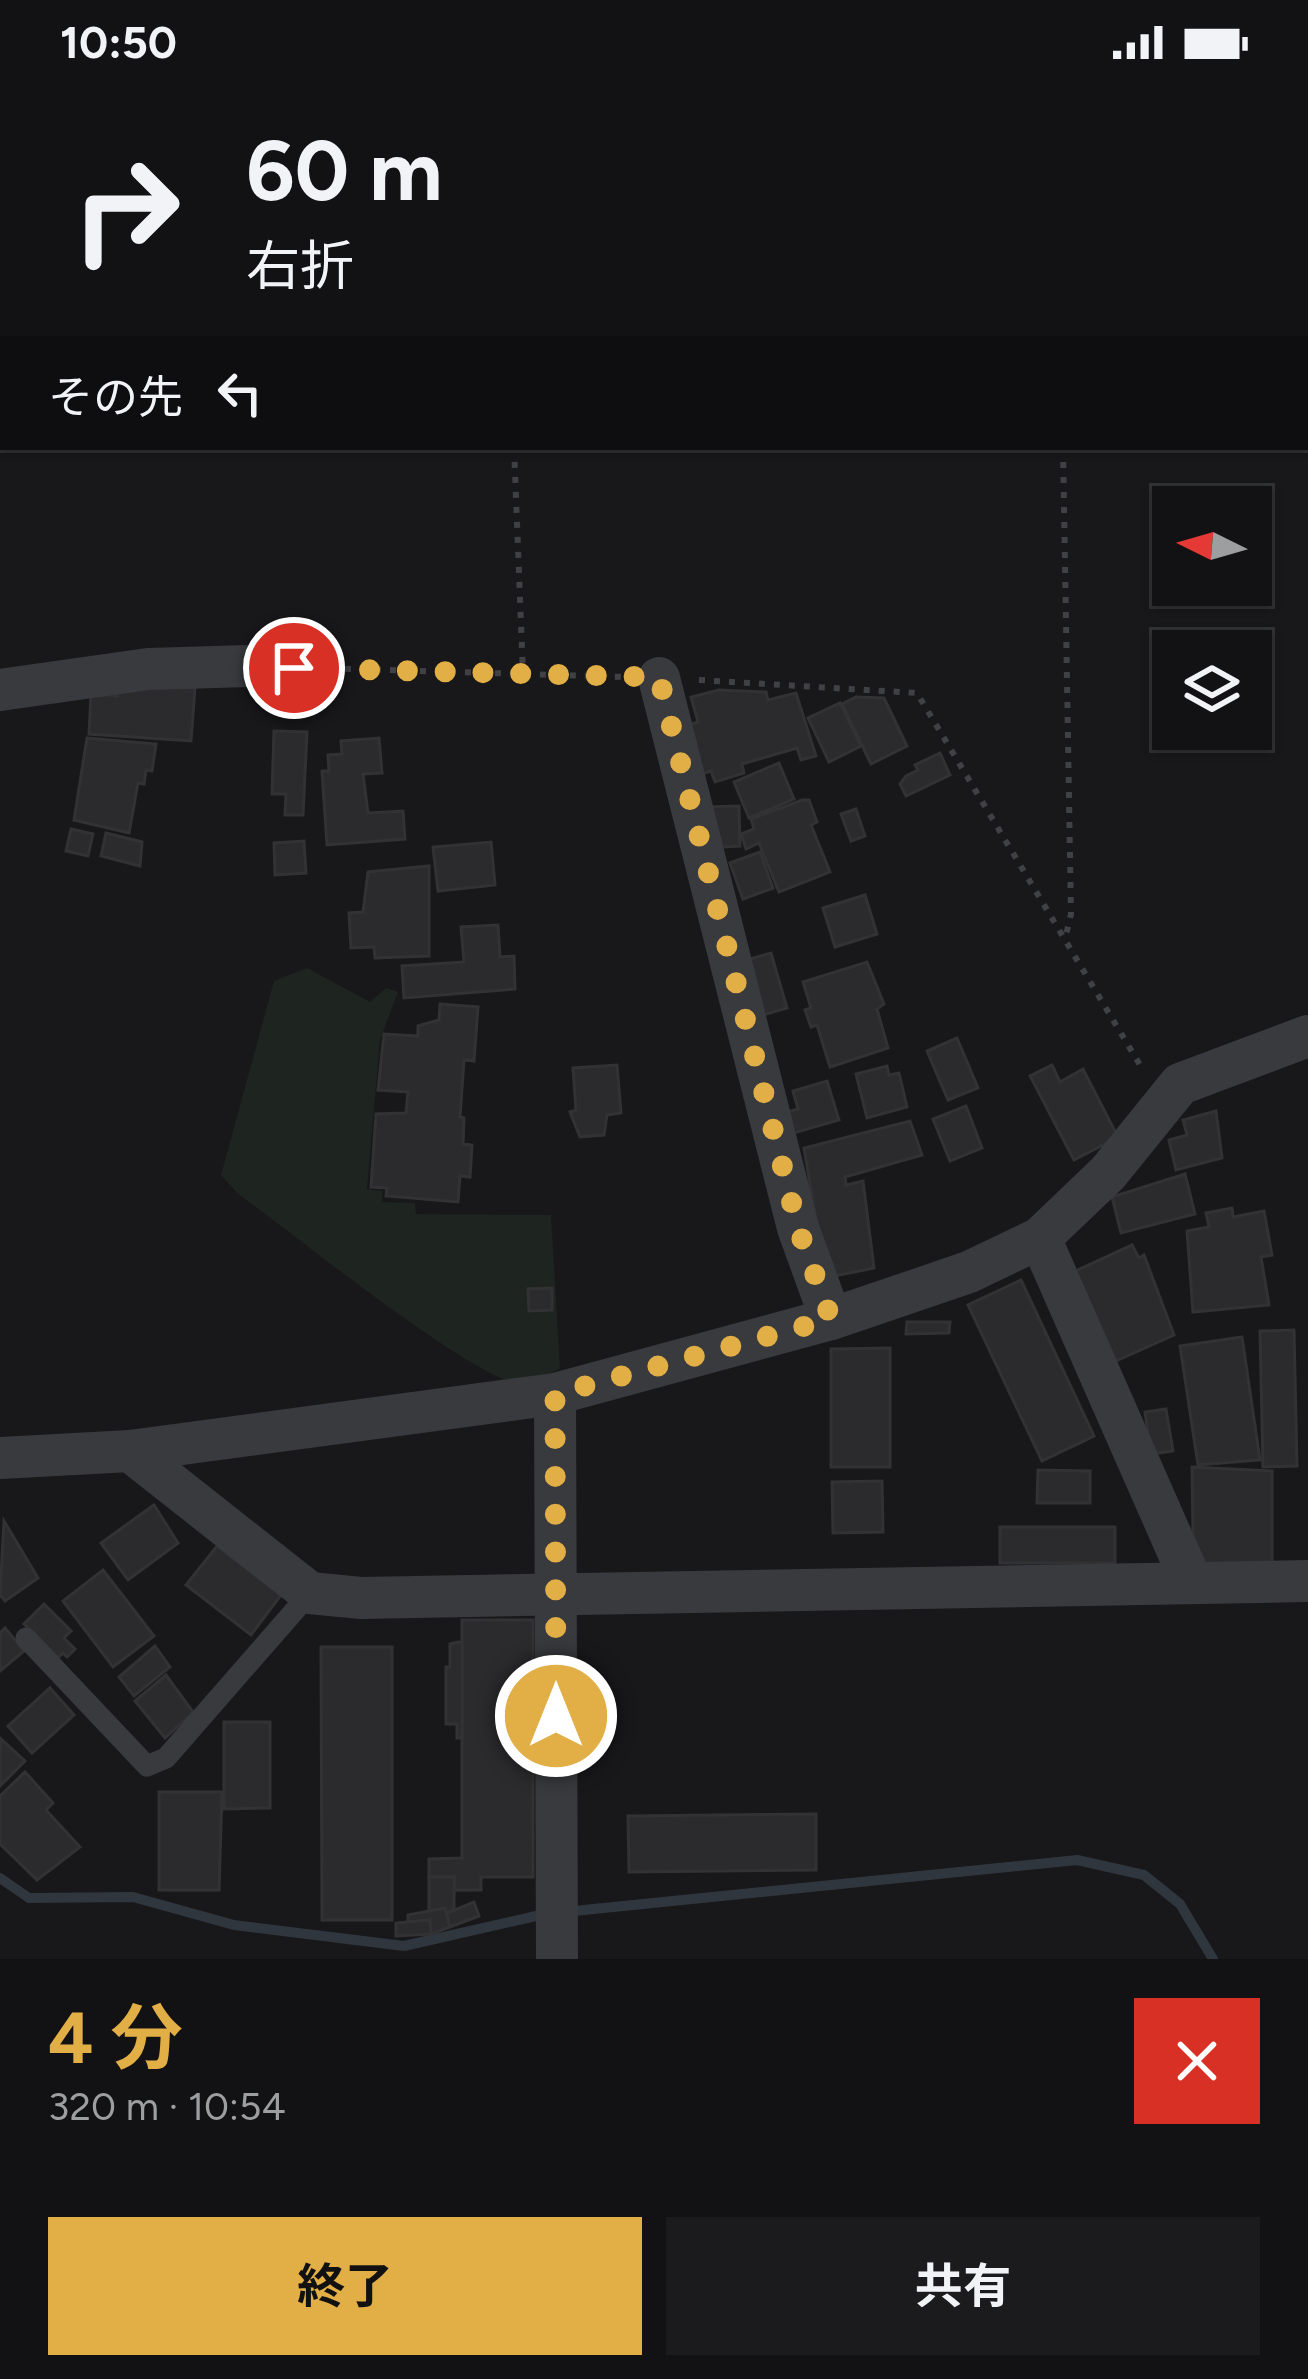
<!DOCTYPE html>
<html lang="ja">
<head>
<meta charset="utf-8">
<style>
  body { margin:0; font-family:Figtree,"Noto Sans JP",sans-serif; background:#1b1b1d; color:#f1f3f6; height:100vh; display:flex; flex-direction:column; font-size:45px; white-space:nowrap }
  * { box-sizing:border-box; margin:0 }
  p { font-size:39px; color:#9c9ea0 }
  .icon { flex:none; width:66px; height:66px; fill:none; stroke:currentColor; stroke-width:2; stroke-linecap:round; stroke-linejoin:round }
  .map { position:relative; height:1875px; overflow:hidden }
  .sheet { display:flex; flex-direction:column; background:#121214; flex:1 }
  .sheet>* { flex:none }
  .top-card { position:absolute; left:0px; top:0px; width:1308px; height:366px; box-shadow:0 3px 9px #0004,0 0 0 3px #313234; background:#121214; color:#f1f3f6; overflow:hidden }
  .needle { width:78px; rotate:275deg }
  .tools { position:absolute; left:1152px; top:402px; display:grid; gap:24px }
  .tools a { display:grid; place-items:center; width:120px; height:120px; border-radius:0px; background:#121214; box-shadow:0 3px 9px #0004,0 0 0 3px #313234; font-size:60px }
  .pin { position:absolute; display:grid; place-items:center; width:102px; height:102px; color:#fff; margin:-51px; border:6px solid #fff; border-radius:50%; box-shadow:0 3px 12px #0007 }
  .me { position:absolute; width:132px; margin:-66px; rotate:0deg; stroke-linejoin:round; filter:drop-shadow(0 0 9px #0008) }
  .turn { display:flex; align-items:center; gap:42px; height:252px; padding:0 48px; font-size:54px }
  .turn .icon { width:156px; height:156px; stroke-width:2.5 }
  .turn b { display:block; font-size:84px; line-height:102px }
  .then { display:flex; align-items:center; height:114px; padding:0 48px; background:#0003; gap:24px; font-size:45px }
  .round { display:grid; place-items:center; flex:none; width:126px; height:126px; border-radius:0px; background:#1b1b1d }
  .overview { display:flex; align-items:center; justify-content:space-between; height:204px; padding:0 48px }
  h1 { font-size:72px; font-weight:700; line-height:90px; color:#e2af47 }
  .cta { display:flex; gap:24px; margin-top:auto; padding:24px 48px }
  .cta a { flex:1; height:138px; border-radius:0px; background:#e2af47; color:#111; font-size:48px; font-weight:700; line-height:138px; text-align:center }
  .cta a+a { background:#1b1b1d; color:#f1f3f6 }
  .status { display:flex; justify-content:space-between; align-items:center; height:84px; padding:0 60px; background:#121214; direction:ltr }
  .status svg { height:33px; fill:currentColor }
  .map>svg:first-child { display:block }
  .green { fill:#1e241f }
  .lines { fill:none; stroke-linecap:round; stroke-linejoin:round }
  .stream { stroke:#2f363d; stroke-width:10 }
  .building { fill:#2b2b2d; stroke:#323235; stroke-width:3 }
  .path { stroke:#3f4145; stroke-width:6; stroke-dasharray:6 9; stroke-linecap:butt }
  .service { stroke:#393a3e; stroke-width:21 }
  .minor { stroke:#393a3e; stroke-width:42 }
  .trunk { stroke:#5e6066; stroke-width:66 }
  .route { stroke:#e2af47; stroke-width:21; stroke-dasharray:0 37.8 }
</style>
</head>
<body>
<div class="status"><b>10:50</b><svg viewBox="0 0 49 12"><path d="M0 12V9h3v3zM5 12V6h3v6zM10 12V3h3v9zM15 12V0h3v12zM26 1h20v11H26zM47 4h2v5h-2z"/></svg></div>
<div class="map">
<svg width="1308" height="1875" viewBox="0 0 1308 1875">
  <rect width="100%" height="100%" fill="#18181a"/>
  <path class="green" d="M307 884 370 918 386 904 398 908 380 956 367 1105 382 1107V1118L415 1119 416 1130 551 1131 560 1284C550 1291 530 1300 517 1299 469 1292 287 1145 237 1109L221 1091 274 897Z"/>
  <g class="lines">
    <g class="stream">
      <path d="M1305 146H1308"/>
      <path d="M0 1794 29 1814 133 1813 234 1841 404 1862 545 1830"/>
      <path d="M564 1828 1077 1776 1144 1791 1180 1820 1213 1875"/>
    </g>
  </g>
  <g class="building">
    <rect x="12" y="0" width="190" height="3"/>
    <path d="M117 600 195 604 191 657 89 650 91 610 117 612Z"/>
    <path d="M719 606 766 608 768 616 796 609 816 672 801 676 797 664 742 680 744 689 715 698 711 687 698 691 685 642 698 638 691 613Z"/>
    <path d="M856 613 884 614 907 662 871 680 842 620Z"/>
    <path d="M840 619 861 662 829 678 808 634Z"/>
    <path d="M274 647 307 648 303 731H285L286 710H272Z"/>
    <path d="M87 654 156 660 152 687 146 686 144 700 138 699 129 749 74 736Z"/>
    <path d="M379 654 382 689 363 690 368 729 403 727 405 755 327 761 322 687H329L328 671 342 670 341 657Z"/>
    <path d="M940 669 950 691 906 712 900 700 906 692 918 686 915 681Z"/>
    <path d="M779 679 794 715 749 734 734 698Z"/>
    <path d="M802 716H809L817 738 811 741 830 788 779 808 759 759 746 765 741 750 754 745 751 735Z"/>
    <path d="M739 722 740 762 707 764 706 723Z"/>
    <path d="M856 725 865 752 851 757 841 730Z"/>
    <path d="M71 745 93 750 88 772 66 767Z"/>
    <path d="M106 749 142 758 140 782 101 772Z"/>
    <path d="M304 757 306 789 275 791 274 759Z"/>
    <path d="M491 758 495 801 438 807 433 763Z"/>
    <path d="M760 768 773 804 743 815 730 779Z"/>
    <path d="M429 782V872L375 874 374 863 351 864 349 829 363 828 368 788Z"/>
    <path d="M865 811 877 850 835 863 823 824Z"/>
    <path d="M498 841 500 873 514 872 515 905 404 914 402 882 464 878 461 843Z"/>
    <path d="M771 869 787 924 756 933 739 878Z"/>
    <path d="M867 878 884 920 877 925 888 964 830 983 817 941 811 943 805 926 811 924 803 898Z"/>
    <path d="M440 920 478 923 474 977 464 976 460 1033 464 1034 463 1060 472 1061 470 1093 460 1092 458 1118 386 1112 387 1104 371 1103 376 1030 406 1029 408 1008 378 1006 384 950 418 952V942L439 936Z"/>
    <path d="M957 954 978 1004 948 1016 927 967Z"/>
    <path d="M617 981 621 1029 607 1031 604 1051 580 1053 570 1028 576 1026 573 984Z"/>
    <path d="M1052 981 1060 998 1083 985 1118 1053 1074 1076 1030 992Z"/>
    <path d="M887 982 889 991 899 989 907 1023 867 1034 856 990Z"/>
    <path d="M827 997 839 1036 790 1050 784 1029 798 1025 793 1007Z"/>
    <path d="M966 1022 982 1064 950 1077 933 1035Z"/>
    <path d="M1216 1027 1222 1074 1176 1086 1169 1056 1187 1051 1183 1036Z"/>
    <path d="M910 1037 922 1071 845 1093 846 1101 863 1097 874 1184 835 1192 824 1184 804 1064Z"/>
    <path d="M1185 1090 1195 1130 1121 1149 1112 1113Z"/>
    <path d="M1232 1124 1233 1133 1264 1127 1272 1171 1261 1173 1269 1221 1193 1228 1187 1147 1209 1143 1206 1129Z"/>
    <path d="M1132 1161 1139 1174 1144 1171 1174 1251 1109 1280 1069 1190Z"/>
    <path d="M1021 1196 1094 1352 1042 1377 968 1221Z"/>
    <path d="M552 1204V1226L529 1227 528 1205Z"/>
    <path d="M907 1238H950L949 1249 906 1250Z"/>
    <path d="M1294 1246 1297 1382 1263 1383 1260 1247Z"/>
    <path d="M1242 1253 1260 1376 1198 1381 1180 1262Z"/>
    <path d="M890 1264V1383H831V1265Z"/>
    <path d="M1166 1325 1173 1367 1151 1370 1145 1328Z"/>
    <path d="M1192 1383 1272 1387V1486L1208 1485 1193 1452Z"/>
    <path d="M1038 1386 1090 1387V1419H1037Z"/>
    <path d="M882 1397 883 1448 833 1449 832 1398Z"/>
    <path d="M154 1421 178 1459 128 1496 101 1459Z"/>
    <path d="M4 1437 38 1494 5 1517 0 1511Z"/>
    <rect x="1000" y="1443" width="115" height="36"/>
    <path d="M217 1462 281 1511 251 1551 186 1501Z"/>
    <path d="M103 1486 154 1552 113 1583 63 1517Z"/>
    <path d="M44 1520 71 1547 64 1554 75 1565 67 1573 63 1569 58 1574 24 1540Z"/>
    <path d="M462 1536H533V1793H481V1806H454V1793H429V1775L462 1774Z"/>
    <path d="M5 1544 24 1567 0 1587V1549Z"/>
    <path d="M458 1558H462V1654H457V1640H446V1583H450V1560Z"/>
    <path d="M155 1562 170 1583 134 1612 119 1593Z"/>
    <path d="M321 1563H392V1836H322Z"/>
    <path d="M166 1591 193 1628 165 1654 135 1617Z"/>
    <path d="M50 1604 74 1631 32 1669 8 1642Z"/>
    <path d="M224 1638H270V1724L224 1725Z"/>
    <path d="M0 1654 25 1677 0 1702Z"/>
    <path d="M25 1688 53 1719 46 1726 80 1763 37 1796 0 1760V1712Z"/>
    <path d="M159 1708H222L219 1806H159Z"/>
    <path d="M816 1730V1786L629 1788 628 1732Z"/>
    <path d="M429 1793H454V1827L429 1830Z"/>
    <path d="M474 1818 479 1832 450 1843 445 1830Z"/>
    <path d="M445 1824 450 1843 431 1850 430 1836 408 1838V1831Z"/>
    <path d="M430 1836 431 1850 396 1852V1839Z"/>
  </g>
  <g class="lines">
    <g class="path">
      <path d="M458 3 466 0"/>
      <path d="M735 3 741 0"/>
      <path d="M514 363 523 590"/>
      <path d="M1063 363 1071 830 1066 851"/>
      <path d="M285 583 626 593"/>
      <path d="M699 596 917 609 1143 986"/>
    </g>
    <path class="service" d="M26 1554 147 1682 166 1674 310 1509"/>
    <g class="minor">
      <path d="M1053 0V3"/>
      <path d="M355 3 363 0"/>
      <path d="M860 3 867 0"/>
      <path d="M0 127 3 126"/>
      <path d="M0 307 3 306"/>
      <path d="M659 594 798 1144 831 1235"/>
      <path d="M0 606 148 585 248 582"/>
      <path d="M1040 1154 1191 1497"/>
      <path d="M555 1310 557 1875"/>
      <path d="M130 1367 310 1509 361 1514 1308 1497"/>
      <path d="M0 1374 130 1367 555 1310 831 1235 969 1188 1040 1154 1108 1089 1180 1000 1308 952"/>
    </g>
    <g class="trunk">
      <path d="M542 3 551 0"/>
      <path d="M668 3 674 0"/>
      <path d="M0 192 3 191"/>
      <path d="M0 247 3 246"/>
    </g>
  </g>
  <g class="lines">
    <path class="route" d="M294 584 659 593 798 1144 831 1235 555 1310 556 1632"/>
  </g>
</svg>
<div class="tools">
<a><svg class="needle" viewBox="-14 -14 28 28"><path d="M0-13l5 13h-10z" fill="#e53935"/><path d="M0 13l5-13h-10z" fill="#9c9ea0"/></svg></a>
<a><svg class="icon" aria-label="layers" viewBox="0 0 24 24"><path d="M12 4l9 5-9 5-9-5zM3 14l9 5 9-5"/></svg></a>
</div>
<div class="pin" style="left:294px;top:584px;background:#d93025"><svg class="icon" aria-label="arrive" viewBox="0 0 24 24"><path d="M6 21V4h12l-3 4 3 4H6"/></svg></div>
<svg class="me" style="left:556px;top:1632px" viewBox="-20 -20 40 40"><circle r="17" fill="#e2af47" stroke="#fff" stroke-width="3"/><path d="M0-11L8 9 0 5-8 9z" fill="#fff"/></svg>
<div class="top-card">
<div class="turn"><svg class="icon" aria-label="right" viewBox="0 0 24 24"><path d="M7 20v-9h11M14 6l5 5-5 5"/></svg><div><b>60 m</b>右折</div></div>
<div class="then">その先<svg class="icon" aria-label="left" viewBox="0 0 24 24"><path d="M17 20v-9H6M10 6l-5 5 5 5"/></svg></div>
</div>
</div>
<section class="sheet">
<div class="overview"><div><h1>4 分</h1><p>320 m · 10:54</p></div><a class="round" style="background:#d93025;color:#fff"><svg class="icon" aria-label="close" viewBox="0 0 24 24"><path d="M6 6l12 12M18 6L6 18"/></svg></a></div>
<div class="cta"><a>終了</a><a>共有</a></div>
</section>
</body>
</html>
